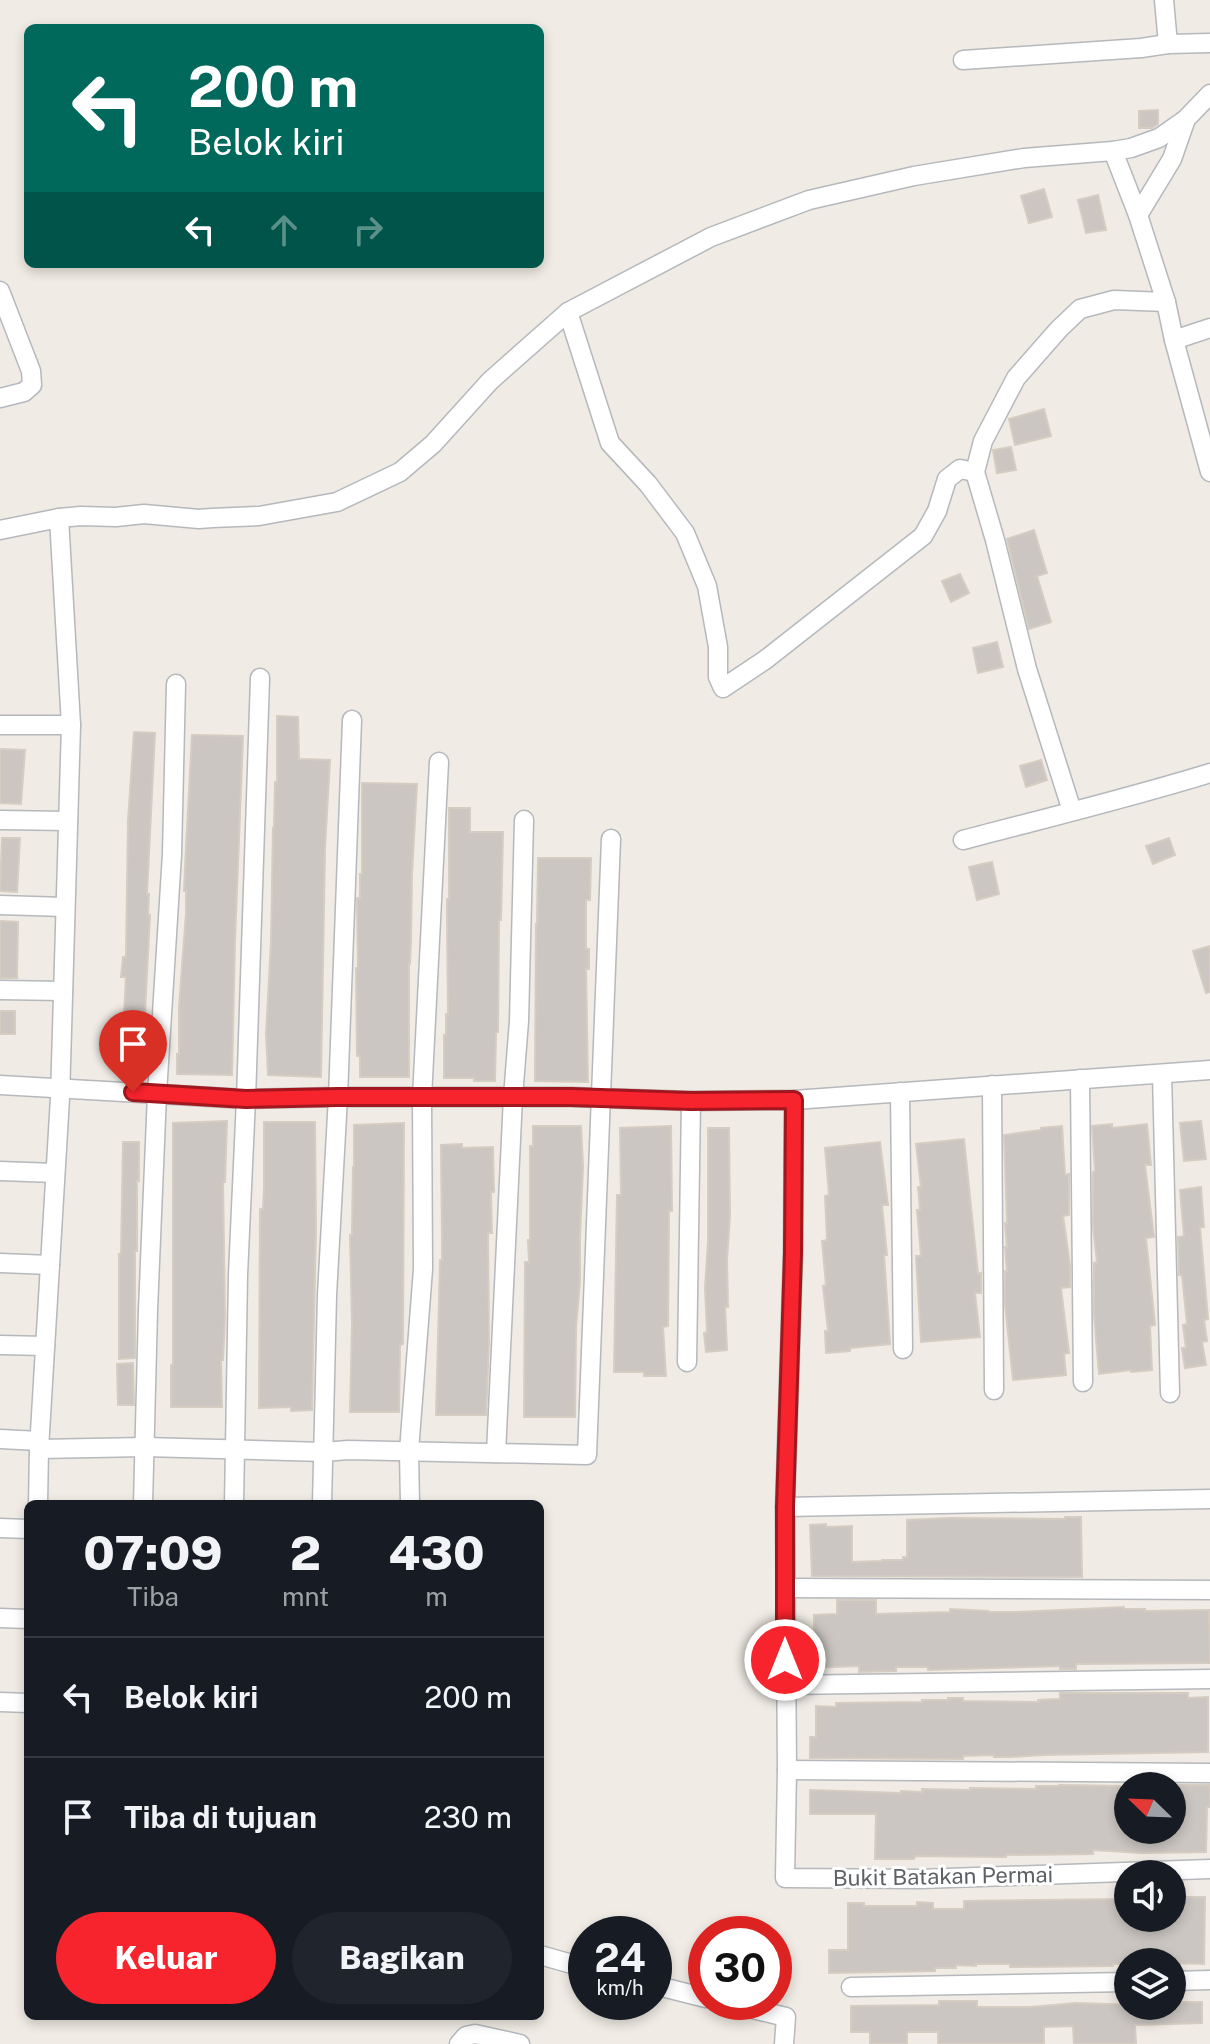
<!DOCTYPE html>
<html lang="id">
<head>
<meta charset="utf-8">
<style>
  body { margin:0; font-family:"Public Sans",sans-serif; background:#20242c; color:#f1f3f6; height:100vh; display:flex; flex-direction:column; font-size:30px; white-space:nowrap }
  * { box-sizing:border-box; margin:0 }
  p { font-size:26px; color:#9ea1a6 }
  .icon { flex:none; width:44px; height:44px; fill:none; stroke:currentColor; stroke-width:2; stroke-linecap:round; stroke-linejoin:round }
  .map { position:relative; flex:1; overflow:hidden }
  .details { position:absolute; left:24px; top:1500px; width:520px; height:520px; display:flex; flex-direction:column; background:#171b24; border-radius:12px; box-shadow:0 4px 12px #0003 }
  .details>* { flex:none }
  .top-card { position:absolute; left:24px; top:24px; width:520px; height:244px; border-radius:12px; box-shadow:0 4px 12px #0003; background:#00695c; color:#fff; overflow:hidden }
  .needle { width:52px; rotate:293deg }
  .fabs { position:absolute; left:1114px; top:1772px; display:grid; gap:16px }
  .fabs a { display:grid; place-items:center; width:72px; height:72px; border-radius:50%; background:#171b24; box-shadow:0 4px 12px #0003; font-size:40px }
  .speed { position:absolute; left:568px; top:1916px; display:flex; gap:16px; font-size:40px; font-weight:700; text-align:center }
  .speed>* { display:grid; place-content:center; width:104px; height:104px; border-radius:50%; background:#171b24; box-shadow:0 4px 12px #0003; line-height:1 }
  .speed small { font-size:20px; font-weight:400 }
  .speed .limit { border:12px solid #d22; background:#fff; color:#111 }
  .pin { position:absolute; display:grid; place-items:center; width:68px; height:68px; color:#fff; margin:-82px -34px; border-radius:50% 50% 50% 0; rotate:-45deg; box-shadow:0 0 8px #0007 }
  .pin .icon { rotate:45deg }
  .me { position:absolute; width:88px; margin:-44px; rotate:0deg; stroke-linejoin:round; filter:drop-shadow(0 0 6px #0008) }
  .turn { display:flex; align-items:center; gap:28px; height:168px; padding:0 32px; font-size:36px }
  .turn .icon { width:104px; height:104px; stroke-width:2.5 }
  .turn b { display:block; font-size:56px; line-height:68px }
  .lanes { display:flex; align-items:center; height:76px; padding:0 32px; background:#0003; justify-content:center; gap:40px; direction:ltr }
  .lanes .off { opacity:.35 }
  .eta { display:flex; justify-content:space-evenly; align-items:center; height:136px; text-align:center }
  .eta b { font-size:48px; font-weight:800; line-height:56px }
  .action { display:flex; gap:16px; margin-top:auto; padding:16px 32px }
  .action a { flex:1; height:92px; border-radius:48px; background:#f7232d; color:#fff; font-size:32px; font-weight:800; line-height:92px; text-align:center }
  .action a+a { background:#20242c; color:#f1f3f6 }
  ul { padding:0; list-style:none }
  li { display:flex; align-items:center; gap:24px; height:120px; padding:0 32px; border-top:2px solid #363941 }
  li div { flex:1 }
  li b { display:block; font-size:30px }
  li em { font-style:normal }
  .map>svg:first-child { display:block }
  .building { fill:#cbc6c1; stroke:#d5ccc2; stroke-width:2 }
  .lines { fill:none; stroke-linecap:round; stroke-linejoin:round }
  .minor-casing { stroke:#b5b8bc; stroke-width:21 }
  .minor { stroke:#fff; stroke-width:18 }
  .route-casing { stroke:#a1171d; stroke-width:20 }
  .route { stroke:#f7232d; stroke-width:14 }
  .labels { text-anchor:middle; stroke-width:6; stroke-linejoin:round; paint-order:stroke }
  .street-label { font-size:22px; fill:#5c6166; stroke:#fff }
</style>
</head>
<body>
<div class="map">
<svg width="1210" height="2044" viewBox="0 0 1210 2044">
  <rect width="100%" height="100%" fill="#f0ebe4"/>
  <g class="building">
    <path d="M1158 110V124L1152 128H1139V111Z"/>
    <path d="M1044 189 1052 217 1029 223 1021 196Z"/>
    <path d="M1098 195 1106 230 1086 233 1078 200Z"/>
    <path d="M1044 409 1051 436 1015 445 1009 419Z"/>
    <path d="M1011 447 1016 470 997 473 993 450Z"/>
    <path d="M1034 530 1047 573 1037 576 1051 622 1029 629 1007 539Z"/>
    <path d="M960 574 969 593 951 602 942 581Z"/>
    <path d="M997 642 1003 667 978 673 973 648Z"/>
    <path d="M277 716 298 717 299 759 330 760 325 848 321 1077 268 1075 266 1034 271 942 273 828H274L275 782H277Z"/>
    <path d="M134 732 155 733 147 894H149L148 915H150L142 1070H121L126 977H121L123 957H126L128 821Z"/>
    <path d="M192 735 243 736 235 941 232 1075 177 1074V1054H179V1007L186 913V891H184L186 847Z"/>
    <path d="M0 749 25 750 21 804 0 803Z"/>
    <path d="M1041 760 1047 780 1026 787 1020 766Z"/>
    <path d="M362 783 417 784 412 874 411 940 410 964H409V1077H360V1056H357L356 968H358L357 898H360V874H362Z"/>
    <path d="M449 808H470V832H503L501 920H499L498 1032H496L495 1081H474V1078H444V1035H446V1014H448L447 919V899H449Z"/>
    <path d="M2 838H20L17 892 0 891Z"/>
    <path d="M1169 838 1175 855 1153 864 1146 846Z"/>
    <path d="M538 858H591L590 900H586V949H589V969H586L588 1082 535 1081 536 924H537Z"/>
    <path d="M992 862 999 894 977 900 969 867Z"/>
    <path d="M0 921 18 922 17 978H0Z"/>
    <path d="M1210 946V992L1206 993 1193 951Z"/>
    <rect x="0" y="1011" width="15" height="23"/>
    <path d="M227 1121 225 1182H223L225 1317 223 1360H221L222 1407H171V1365H173V1123Z"/>
    <path d="M1201 1121 1206 1159 1184 1161 1180 1123Z"/>
    <path d="M264 1122H315L316 1229 312 1410 291 1411V1407L259 1408 260 1209H263L264 1187Z"/>
    <path d="M404 1123 403 1344 400 1345 399 1412H350L352 1324 350 1235H352L353 1167H354V1125Z"/>
    <path d="M1112 1124V1128L1147 1124 1151 1165H1145L1154 1237 1146 1238 1155 1325 1150 1326 1152 1370 1131 1372V1370L1099 1374 1094 1315V1263L1097 1262 1093 1227V1172L1095 1171 1092 1126Z"/>
    <path d="M533 1126H581L583 1166 580 1237V1282L576 1328 575 1417H524L525 1262H529L528 1240H530V1146H533Z"/>
    <path d="M671 1126 672 1211H669L668 1326 663 1327 666 1376H644V1372H614L617 1195H621L620 1128Z"/>
    <path d="M1062 1126 1065 1175 1069 1174V1215L1063 1216 1070 1265V1287L1061 1288 1069 1353 1064 1354 1066 1375 1013 1380 1005 1304V1271H1007L1005 1247H1007L1005 1223H1007L1004 1135 1041 1130V1128Z"/>
    <path d="M708 1128H729L730 1216 727 1260 728 1307H725L727 1350 706 1352 704 1333 707 1332 705 1288 708 1241Z"/>
    <path d="M964 1139 978 1274 981 1273V1293H975L980 1337 921 1342 916 1256H921L917 1210H920L918 1187H921L916 1144Z"/>
    <path d="M123 1142H139V1181H137V1251H135V1358L119 1359V1254H121Z"/>
    <path d="M880 1142 888 1205H882L887 1255H884L890 1344 850 1348V1351L826 1353 825 1331H828L823 1286 826 1285 822 1241 827 1240 825 1196 829 1195 825 1148Z"/>
    <path d="M462 1144V1148L493 1147 494 1192H491L492 1233H488L489 1342 486 1415H436L440 1260H442V1237L441 1145Z"/>
    <path d="M1201 1187 1204 1227H1200L1208 1319 1204 1320 1207 1341 1202 1342 1206 1365 1185 1368 1182 1348H1186L1183 1325 1187 1324 1182 1275H1179L1178 1237 1184 1236 1180 1190Z"/>
    <path d="M133 1363 134 1405H118L117 1364Z"/>
    <path d="M1065 1517H1081L1082 1577 812 1576 810 1525 826 1524V1527L852 1526V1562L882 1561V1560H903V1557H907V1520L950 1518 1065 1519Z"/>
    <path d="M837 1600H876V1614L950 1612V1609L988 1611V1612H1018L1124 1607V1609H1145V1611L1209 1610 1210 1663 1076 1664V1669H1060V1666L928 1670V1667H896V1671L859 1672V1666L808 1668 807 1645H814V1615L837 1614Z"/>
    <path d="M1060 1693H1188V1698L1208 1697V1752L1043 1755 1010 1757H994V1755L963 1756V1759L810 1758V1737H816V1706L836 1707V1703L922 1702V1700H948V1698H963V1701L1038 1702V1700L1060 1699Z"/>
    <path d="M1059 1785 1120 1786 1119 1829 1128 1830H1172L1173 1785H1210V1807H1207L1206 1852 1142 1853 1093 1850V1854L1006 1855V1857L915 1856 914 1859H875L876 1814H810V1790L901 1793V1791L922 1792V1789L970 1790V1788L1036 1789V1786H1059Z"/>
    <path d="M1172 1897H1205L1204 1964 1128 1962V1964H1113V1966L1010 1967V1964H976V1966L956 1965V1968H935V1971L829 1973V1950H848V1903H864V1906H917V1902L933 1903V1909H964V1901L1128 1899V1918H1172Z"/>
    <path d="M939 2001H977V2007H1031L1076 2003 1172 2006V2002H1202V2023L1135 2025 1136 2044H1074L1073 2026 1044 2027V2044H938V2032H907V2044H870V2032H851V2006L939 2005Z"/>
  </g>
  <g class="lines">
    <defs>
      <g id="minor">
        <path d="M1164 0 1168 44"/>
        <path d="M963 60 1141 48 1168 44 1210 43"/>
        <path d="M1113 151 1138 215 1166 302 1174 340 1210 472"/>
        <path d="M1138 215 1172 159 1186 119"/>
        <path d="M0 291 31 371 32 385 24 392 0 398"/>
        <path d="M568 312 610 443 648 484 685 533 707 586 718 647V677L723 688 765 660 923 536 937 511 947 479 960 469 975 472"/>
        <path d="M1174 340 1210 328"/>
        <path d="M0 530 59 518 81 516 116 517 144 514 199 519 212 518 259 516 337 502 400 472 433 444 490 381 568 312 711 237 809 200 914 176 1024 158 1113 151 1131 148 1159 138 1186 119 1210 94"/>
        <path d="M0 725H71"/>
        <path d="M1072 811 1027 669 995 540 975 472 983 441 1016 378 1059 329 1080 309 1114 300 1166 302"/>
        <path d="M0 820 68 821"/>
        <path d="M963 840C1046 818 1129 798 1210 773"/>
        <path d="M0 905 65 907"/>
        <path d="M0 990 63 991"/>
        <path d="M1162 1074 1170 1393"/>
        <path d="M1080 1079 1083 1382"/>
        <path d="M0 1085 246 1099 338 1097H571L691 1101 794 1100 793 1253 785 1507 787 1770 785 1878 920 1879 1210 1869"/>
        <path d="M992 1085 994 1390"/>
        <path d="M900 1092 903 1349"/>
        <path d="M794 1100 1210 1070"/>
        <path d="M0 1171 55 1173"/>
        <path d="M0 1263 50 1265"/>
        <path d="M0 1345 45 1346"/>
        <path d="M687 1362 691 1101"/>
        <path d="M0 1439 39 1441"/>
        <path d="M39 1449 145 1447 324 1452 348 1450 587 1455 611 839"/>
        <path d="M496 1453 513 1097 519 1021 524 820"/>
        <path d="M38 1504 39 1449 60 1098 71 725 59 518"/>
        <path d="M143 1504 148 1310 157 1094 172 854 176 684"/>
        <path d="M234 1504 238 1275 246 1099 260 678"/>
        <path d="M322 1504 327 1295 338 1097 352 720"/>
        <path d="M410 1504 409 1451 423 1269 422 1098 439 762"/>
        <path d="M785 1507 1210 1499"/>
        <path d="M0 1528 28 1529"/>
        <path d="M786 1588 1210 1590"/>
        <path d="M0 1618 28 1619"/>
        <path d="M785 1685 1210 1679"/>
        <path d="M0 1702 28 1703"/>
        <path d="M787 1770 1210 1773"/>
        <path d="M540 1955 586 1968"/>
        <path d="M1172 1981 1210 1980"/>
        <path d="M654 1985 706 1998"/>
        <path d="M851 1987 1128 1982"/>
        <path d="M723 2002 786 2017 784 2044"/>
        <path d="M459 2044 466 2036 475 2034 520 2044"/>
      </g>
    </defs>
    <use href="#minor" class="minor-casing"/>
    <use href="#minor" class="minor"/>
  </g>
  <g class="lines">
    <defs>
      <path id="route" d="M133 1092 246 1099 338 1097H571L691 1101 794 1100 793 1253 785 1507V1660"/>
    </defs>
    <use href="#route" class="route-casing"/>
    <use href="#route" class="route"/>
  </g>
  <g class="labels">
    <g class="street-label">
      <text transform="translate(943 1876) rotate(-1)" y="8">Bukit Batakan Permai</text>
    </g>
  </g>
</svg>
<div class="fabs">
<a><svg class="needle" viewBox="-14 -14 28 28"><path d="M0-13l5 13h-10z" fill="#e53935"/><path d="M0 13l5-13h-10z" fill="#9ea1a6"/></svg></a>
<a><svg class="icon" aria-label="sound" viewBox="0 0 24 24"><path d="M4 9h4l5-4v14l-5-4H4zM17 9q2 3 0 6"/></svg></a>
<a><svg class="icon" aria-label="layers" viewBox="0 0 24 24"><path d="M12 4l9 5-9 5-9-5zM3 14l9 5 9-5"/></svg></a>
</div>
<div class="speed"><div>24<small>km/h</small></div><div class="limit">30</div></div>
<div class="pin" style="left:133px;top:1092px;background:#d93025"><svg class="icon" aria-label="arrive" viewBox="0 0 24 24"><path d="M6 21V4h12l-3 4 3 4H6"/></svg></div>
<svg class="me" style="left:785px;top:1660px" viewBox="-20 -20 40 40"><circle r="17" fill="#f7232d" stroke="#fff" stroke-width="3"/><path d="M0-11L8 9 0 5-8 9z" fill="#fff"/></svg>
<div class="top-card">
<div class="turn"><svg class="icon" aria-label="left" viewBox="0 0 24 24"><path d="M17 20v-9H6M10 6l-5 5 5 5"/></svg><div><b>200 m</b>Belok kiri</div></div>
<div class="lanes"><svg class="icon" aria-label="left" viewBox="0 0 24 24"><path d="M17 20v-9H6M10 6l-5 5 5 5"/></svg><svg class="icon off" aria-label="ahead" viewBox="0 0 24 24"><path d="M12 20V5M6 11l6-6 6 6"/></svg><svg class="icon off" aria-label="right" viewBox="0 0 24 24"><path d="M7 20v-9h11M14 6l5 5-5 5"/></svg></div>
</div>
<section class="details">
<div class="eta">
<div><b>07:09</b><p>Tiba</p></div>
<div><b>2</b><p>mnt</p></div>
<div><b>430</b><p>m</p></div>
</div>
<ul>
<li><svg class="icon" aria-label="left" viewBox="0 0 24 24"><path d="M17 20v-9H6M10 6l-5 5 5 5"/></svg><div><b>Belok kiri</b></div><em>200 m</em></li>
<li><svg class="icon" aria-label="arrive" viewBox="0 0 24 24"><path d="M6 21V4h12l-3 4 3 4H6"/></svg><div><b>Tiba di tujuan</b></div><em>230 m</em></li>
</ul>
<div class="action"><a>Keluar</a><a>Bagikan</a></div>
</section>
</div>
</body>
</html>
